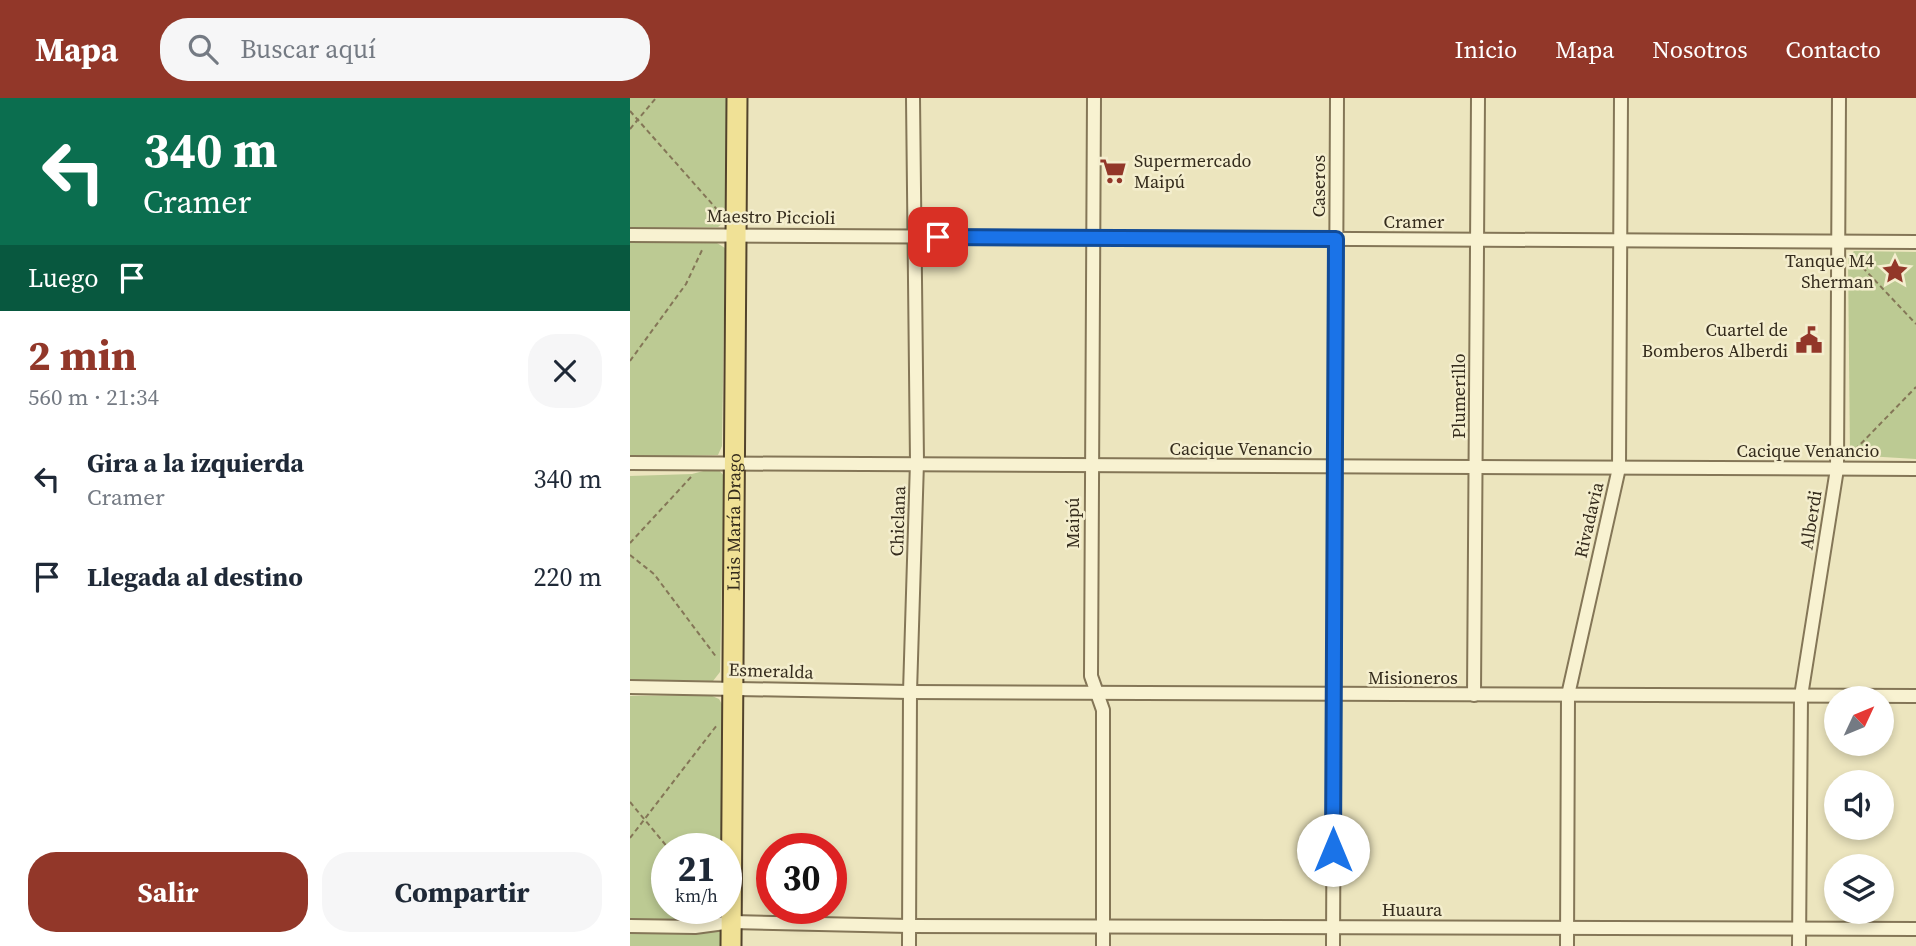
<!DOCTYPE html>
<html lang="es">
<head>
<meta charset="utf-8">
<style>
  body { margin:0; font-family:"Source Serif 4",serif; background:#f6f6f7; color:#1f2937; height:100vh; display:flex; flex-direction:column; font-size:26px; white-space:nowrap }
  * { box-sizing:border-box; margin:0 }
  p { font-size:23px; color:#747a83 }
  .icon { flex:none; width:38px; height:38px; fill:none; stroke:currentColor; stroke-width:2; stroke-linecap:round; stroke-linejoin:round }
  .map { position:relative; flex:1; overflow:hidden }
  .panel { display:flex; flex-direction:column; background:#fff; width:630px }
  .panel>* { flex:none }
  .banner { background:#0b6e4f; color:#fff; overflow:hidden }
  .needle { width:46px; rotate:46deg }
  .buttons { position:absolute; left:1194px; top:588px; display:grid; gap:14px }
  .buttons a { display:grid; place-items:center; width:70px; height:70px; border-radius:50%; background:#fff; box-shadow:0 4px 10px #0003; font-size:35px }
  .speed { position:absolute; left:21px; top:735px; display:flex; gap:14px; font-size:35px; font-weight:700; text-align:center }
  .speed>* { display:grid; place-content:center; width:91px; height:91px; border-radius:50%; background:#fff; box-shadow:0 4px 10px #0003; line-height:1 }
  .speed small { font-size:18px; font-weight:400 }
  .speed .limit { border:10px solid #d22; background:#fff; color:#111 }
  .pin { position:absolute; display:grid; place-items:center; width:60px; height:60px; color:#fff; margin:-30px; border-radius:14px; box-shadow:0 4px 10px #0006 }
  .me { position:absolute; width:77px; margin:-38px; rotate:0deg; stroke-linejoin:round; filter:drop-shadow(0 0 5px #0008) }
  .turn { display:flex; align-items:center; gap:24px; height:147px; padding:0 28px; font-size:32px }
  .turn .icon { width:91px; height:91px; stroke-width:2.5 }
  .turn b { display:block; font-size:49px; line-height:60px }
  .then { display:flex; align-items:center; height:66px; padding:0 28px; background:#0003; gap:14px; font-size:26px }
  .round { display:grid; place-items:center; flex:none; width:74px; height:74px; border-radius:28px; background:#f6f6f7 }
  .overview { display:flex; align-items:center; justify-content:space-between; height:119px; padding:0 28px }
  h1 { font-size:42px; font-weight:700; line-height:52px; color:#923729 }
  .action { display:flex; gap:14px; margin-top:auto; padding:14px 28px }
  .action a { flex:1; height:80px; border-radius:28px; background:#923729; color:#fff; font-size:28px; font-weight:700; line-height:80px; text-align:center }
  .action a+a { background:#f6f6f7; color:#1f2937 }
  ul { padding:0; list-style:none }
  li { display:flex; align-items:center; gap:21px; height:98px; padding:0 28px }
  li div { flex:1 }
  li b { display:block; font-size:26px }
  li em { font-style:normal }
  header { display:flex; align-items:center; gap:42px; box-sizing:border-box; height:98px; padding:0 35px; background:#923729; color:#fff }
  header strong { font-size:33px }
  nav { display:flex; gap:38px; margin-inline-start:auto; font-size:24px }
  .search { width:490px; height:63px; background:#f6f6f7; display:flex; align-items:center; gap:18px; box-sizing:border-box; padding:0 24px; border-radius:28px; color:#747a83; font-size:26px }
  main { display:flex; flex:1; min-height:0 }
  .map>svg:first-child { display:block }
  .green { fill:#bcca93 }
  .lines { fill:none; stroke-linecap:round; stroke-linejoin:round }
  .street-casing { stroke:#847657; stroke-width:16 }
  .primary-casing { stroke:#52432c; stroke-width:23 }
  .path { stroke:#847657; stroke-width:2; stroke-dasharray:5 3.5; stroke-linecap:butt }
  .street { stroke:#f8f2d1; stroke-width:12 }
  .primary { stroke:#f0e196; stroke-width:19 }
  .route-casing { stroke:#114b97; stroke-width:18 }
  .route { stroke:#1a73e8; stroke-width:12 }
  .labels { text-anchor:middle; stroke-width:5; stroke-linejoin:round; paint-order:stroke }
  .poi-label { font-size:18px; fill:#342b1c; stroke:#f4eece; text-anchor:end }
  .street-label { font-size:18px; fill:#342b1c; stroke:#f4eece }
</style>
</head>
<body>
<header>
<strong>Mapa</strong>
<div class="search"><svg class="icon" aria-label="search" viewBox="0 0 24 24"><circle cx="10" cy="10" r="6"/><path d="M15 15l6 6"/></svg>Buscar aquí</div>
<nav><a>Inicio</a><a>Mapa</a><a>Nosotros</a><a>Contacto</a></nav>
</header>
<main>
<section class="panel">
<div class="banner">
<div class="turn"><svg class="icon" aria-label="left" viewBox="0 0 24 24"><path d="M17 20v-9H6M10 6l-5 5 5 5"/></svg><div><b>340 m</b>Cramer</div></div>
<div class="then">Luego<svg class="icon" aria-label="arrive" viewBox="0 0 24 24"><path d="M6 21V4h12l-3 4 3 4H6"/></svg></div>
</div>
<div class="overview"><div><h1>2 min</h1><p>560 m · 21:34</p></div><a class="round"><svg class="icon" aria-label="close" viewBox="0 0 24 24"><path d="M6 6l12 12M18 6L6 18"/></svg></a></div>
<ul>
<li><svg class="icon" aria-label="left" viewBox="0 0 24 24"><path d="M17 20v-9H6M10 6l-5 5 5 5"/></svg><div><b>Gira a la izquierda</b><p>Cramer</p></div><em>340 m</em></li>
<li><svg class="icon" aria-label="arrive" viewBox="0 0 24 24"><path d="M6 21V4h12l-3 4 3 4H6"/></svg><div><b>Llegada al destino</b></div><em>220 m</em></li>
</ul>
<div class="action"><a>Salir</a><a>Compartir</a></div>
</section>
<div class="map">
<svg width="1286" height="848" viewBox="0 0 1286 848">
  <rect width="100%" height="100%" fill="#ece5be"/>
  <g class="green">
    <path d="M0 0H96V110L93 125 88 129 0 130Z"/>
    <path d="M0 144 87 145 95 150 92 348 88 357 0 359Z"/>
    <path d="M1224 153 1286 154V361L1220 357 1218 160Z"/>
    <path d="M81 371H88L94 378 90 574 83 583 0 582V378L62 376Z"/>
    <path d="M80 597 89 601 93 608 92 751H37V810H92L91 818 84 823 0 825V598Z"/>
    <path d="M93 827 92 848H0V830Z"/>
  </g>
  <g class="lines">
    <defs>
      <g id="street">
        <path d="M464 0 461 578 473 612V848"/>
        <path d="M0 137 1286 144"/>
        <path d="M0 365 1286 371"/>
        <path d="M0 589 280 594 1286 598"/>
        <path d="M844 597 848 0"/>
        <path d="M0 828 65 829 102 824 279 828 1286 831"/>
        <path d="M279 848 280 594 287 364 283 0"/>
        <path d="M703 848 707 0"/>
        <path d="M937 848 938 597 989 370 991 0"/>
        <path d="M1169 848 1171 598 1207 371 1209 0"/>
      </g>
      <g id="primary">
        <path id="s1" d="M101 848 107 0"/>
      </g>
    </defs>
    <use href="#street" class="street-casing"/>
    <use href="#primary" class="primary-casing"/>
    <g class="path">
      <path d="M0 13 91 116"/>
      <path d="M0 31 26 0"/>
      <path d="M1221 157 1286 226"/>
      <path d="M0 263 56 186 73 150"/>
      <path d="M1219 358 1286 289"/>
      <path d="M0 445 61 379"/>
      <path d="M0 457 24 476 87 560"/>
      <path d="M0 704 39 751"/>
      <path d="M0 740 87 627"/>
    </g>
    <use href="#street" class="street"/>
    <use href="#primary" class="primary"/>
  </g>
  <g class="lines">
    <defs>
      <path id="route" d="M308 139 706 141 703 752"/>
    </defs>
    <use href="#route" class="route-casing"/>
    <use href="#route" class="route"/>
  </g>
  <defs>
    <symbol id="supermarket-bare" viewBox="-9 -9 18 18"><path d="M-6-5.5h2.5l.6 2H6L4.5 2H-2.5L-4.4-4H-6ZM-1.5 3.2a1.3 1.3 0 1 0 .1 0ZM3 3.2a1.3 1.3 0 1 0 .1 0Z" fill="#923729" stroke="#f4eece" stroke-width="2.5" paint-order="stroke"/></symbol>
    <symbol id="sight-bare" viewBox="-9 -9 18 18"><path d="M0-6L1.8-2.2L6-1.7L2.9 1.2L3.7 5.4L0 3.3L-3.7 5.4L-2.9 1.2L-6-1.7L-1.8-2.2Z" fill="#923729" stroke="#f4eece" stroke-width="2.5" paint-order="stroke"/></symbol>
    <symbol id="civic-bare" viewBox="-9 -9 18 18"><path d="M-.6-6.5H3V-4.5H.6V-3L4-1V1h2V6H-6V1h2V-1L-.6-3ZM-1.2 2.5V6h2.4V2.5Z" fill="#923729" stroke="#f4eece" stroke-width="2.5" paint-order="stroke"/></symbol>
  </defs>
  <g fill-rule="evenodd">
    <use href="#supermarket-bare" x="464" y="54" width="38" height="38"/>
    <use href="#sight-bare" x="1246" y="154" width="38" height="38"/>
    <use href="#civic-bare" x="1160" y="223" width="38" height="38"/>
  </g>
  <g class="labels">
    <g class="poi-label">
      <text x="504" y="69" text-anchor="start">Supermercado<tspan x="504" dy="21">Maipú</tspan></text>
      <text x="1244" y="169">Tanque M4<tspan x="1244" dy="21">Sherman</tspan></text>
      <text x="1158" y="238">Cuartel de<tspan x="1158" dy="21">Bomberos Alberdi</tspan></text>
    </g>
    <g class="street-label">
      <text transform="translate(689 88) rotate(-90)" y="6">Caseros</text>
      <text transform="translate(141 119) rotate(1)" y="6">Maestro Piccioli</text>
      <text x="784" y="130">Cramer</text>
      <text transform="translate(829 298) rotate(-90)" y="6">Plumerillo</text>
      <text x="611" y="357">Cacique Venancio</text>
      <text x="1178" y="359">Cacique Venancio</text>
      <text transform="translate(959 422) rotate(-77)" y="6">Rivadavia</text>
      <text transform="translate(1181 422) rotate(-81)" y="6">Alberdi</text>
      <text transform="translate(268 423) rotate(-88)" y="6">Chiclana</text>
      <text dy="6" stroke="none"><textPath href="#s1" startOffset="424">Luis María Drago</textPath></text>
      <text transform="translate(443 425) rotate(-90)" y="6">Maipú</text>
      <text transform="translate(141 573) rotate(2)" y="6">Esmeralda</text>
      <text x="783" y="586">Misioneros</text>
      <text x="782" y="818">Huaura</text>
    </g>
  </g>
</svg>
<div class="buttons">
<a><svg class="needle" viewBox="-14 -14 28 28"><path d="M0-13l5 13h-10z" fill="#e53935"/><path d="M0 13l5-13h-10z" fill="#747a83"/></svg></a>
<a><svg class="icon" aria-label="sound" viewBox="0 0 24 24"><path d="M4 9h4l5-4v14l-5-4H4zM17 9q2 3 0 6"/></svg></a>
<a><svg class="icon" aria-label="layers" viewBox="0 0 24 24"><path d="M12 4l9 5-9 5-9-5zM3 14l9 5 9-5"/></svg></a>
</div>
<div class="speed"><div>21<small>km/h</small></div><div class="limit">30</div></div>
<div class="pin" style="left:308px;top:139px;background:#d93025"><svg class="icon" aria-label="arrive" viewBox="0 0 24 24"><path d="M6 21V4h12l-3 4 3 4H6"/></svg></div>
<svg class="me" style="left:703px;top:752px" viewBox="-20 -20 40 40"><circle r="19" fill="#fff"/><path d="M0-13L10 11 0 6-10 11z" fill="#1a73e8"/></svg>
</div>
</main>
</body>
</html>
